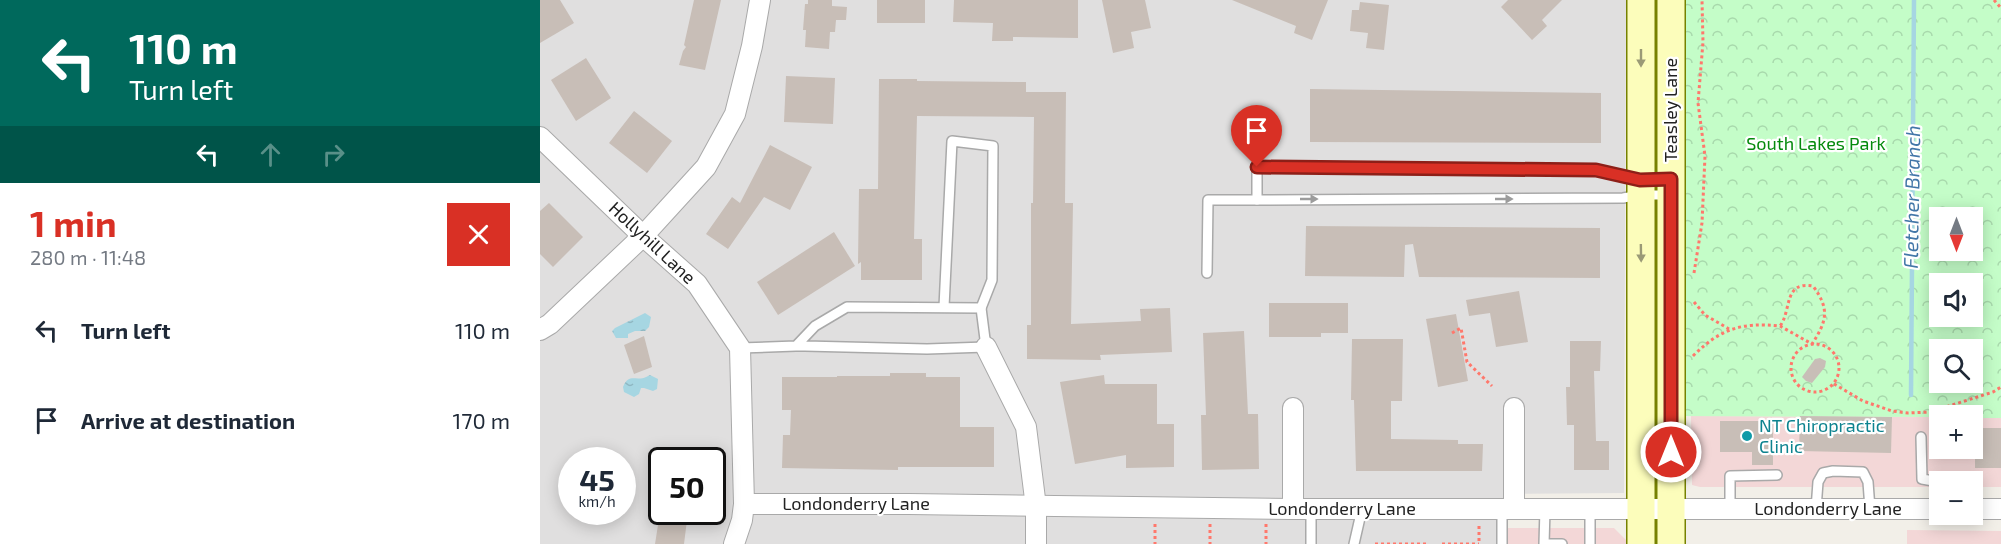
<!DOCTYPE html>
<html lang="en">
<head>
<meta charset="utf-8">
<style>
  body { margin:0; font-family:"Exo 2",sans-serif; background:#f6f6f7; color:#1f2937; height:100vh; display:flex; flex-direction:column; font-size:22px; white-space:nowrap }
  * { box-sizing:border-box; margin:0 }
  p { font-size:20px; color:#747a83 }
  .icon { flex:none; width:33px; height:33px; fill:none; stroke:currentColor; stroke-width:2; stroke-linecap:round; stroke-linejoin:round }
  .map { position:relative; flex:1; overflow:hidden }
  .sheet { display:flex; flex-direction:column; background:#fff; width:540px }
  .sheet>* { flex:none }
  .guide { background:#00695c; color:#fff; overflow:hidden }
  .needle { width:39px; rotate:180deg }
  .tools { position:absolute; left:1389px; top:207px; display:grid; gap:12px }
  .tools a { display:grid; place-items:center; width:54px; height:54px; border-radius:0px; background:#fff; box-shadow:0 3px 15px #0003; font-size:30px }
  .speed { position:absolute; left:18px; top:447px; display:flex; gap:12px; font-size:30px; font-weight:700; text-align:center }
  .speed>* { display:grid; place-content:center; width:78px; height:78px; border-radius:50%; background:#fff; box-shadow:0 3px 15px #0003; line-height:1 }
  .speed small { font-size:15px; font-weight:400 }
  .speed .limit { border:3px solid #111; border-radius:9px; background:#fff; color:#111 }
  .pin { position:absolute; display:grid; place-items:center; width:51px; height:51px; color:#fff; margin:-62px -26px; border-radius:50% 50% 50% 0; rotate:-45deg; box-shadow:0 0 6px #0007 }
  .pin .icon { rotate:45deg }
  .me { position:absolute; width:66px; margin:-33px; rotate:0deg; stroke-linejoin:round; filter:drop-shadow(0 0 4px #0008) }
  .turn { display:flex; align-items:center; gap:21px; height:126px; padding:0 30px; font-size:27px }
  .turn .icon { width:78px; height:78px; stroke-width:2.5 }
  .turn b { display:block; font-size:42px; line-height:51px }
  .lanes { display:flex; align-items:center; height:57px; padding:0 30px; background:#0003; justify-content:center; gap:30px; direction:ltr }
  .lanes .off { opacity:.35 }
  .round { display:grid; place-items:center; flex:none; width:63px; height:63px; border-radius:0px; background:#f6f6f7 }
  .overview { display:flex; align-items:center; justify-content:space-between; height:102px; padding:0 30px }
  h1 { font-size:36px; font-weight:700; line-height:45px; color:#d93025 }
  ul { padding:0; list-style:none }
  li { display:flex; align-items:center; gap:18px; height:90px; padding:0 30px }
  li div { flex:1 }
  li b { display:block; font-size:22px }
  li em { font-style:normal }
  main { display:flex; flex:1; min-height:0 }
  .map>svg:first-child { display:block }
  .residential { fill:#e0dfdf; fill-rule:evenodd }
  .commercial { fill:#f3d7d7 }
  .park { fill:url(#park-crowns); fill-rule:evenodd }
  .water { fill:url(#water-ripples) }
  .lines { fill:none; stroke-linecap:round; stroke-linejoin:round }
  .stream { stroke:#a6d6e2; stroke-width:4.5 }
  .building { fill:#c8beb7 }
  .service-casing { stroke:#a9a9a9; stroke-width:12 }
  .minor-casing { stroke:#a9a9a9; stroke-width:22 }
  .secondary-casing { stroke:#768100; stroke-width:30 }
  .path { stroke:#ff786c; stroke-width:3; stroke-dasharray:3 3; stroke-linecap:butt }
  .service { stroke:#fff; stroke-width:9 }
  .minor { stroke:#fff; stroke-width:20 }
  .secondary { stroke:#fcfdbb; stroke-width:27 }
  .oneway { fill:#9a9a76 }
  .oneway2 { fill:#9c9c9c }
  .route-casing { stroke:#8d1f18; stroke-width:15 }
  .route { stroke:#d93025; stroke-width:10 }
  .culture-dot { fill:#0f9aa8; stroke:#fff; stroke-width:2 }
  .labels { text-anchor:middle; stroke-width:4.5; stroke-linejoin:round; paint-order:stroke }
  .street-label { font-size:18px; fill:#222; stroke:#fff }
  .park-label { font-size:18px; fill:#058a0d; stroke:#fff }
  .culture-label { font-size:18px; fill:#0d838f; stroke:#fff; text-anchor:start }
  .water-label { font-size:20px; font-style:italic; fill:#4277a8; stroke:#fff }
</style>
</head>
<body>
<main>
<section class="sheet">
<div class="guide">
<div class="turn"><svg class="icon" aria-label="left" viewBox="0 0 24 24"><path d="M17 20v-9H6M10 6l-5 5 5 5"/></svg><div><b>110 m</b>Turn left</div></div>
<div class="lanes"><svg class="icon" aria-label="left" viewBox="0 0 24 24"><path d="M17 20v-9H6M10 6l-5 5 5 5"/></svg><svg class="icon off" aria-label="ahead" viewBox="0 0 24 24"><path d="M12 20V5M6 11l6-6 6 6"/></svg><svg class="icon off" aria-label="right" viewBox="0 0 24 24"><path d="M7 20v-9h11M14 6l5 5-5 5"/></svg></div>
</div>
<div class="overview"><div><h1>1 min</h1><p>280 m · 11:48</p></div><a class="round" style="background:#d93025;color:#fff"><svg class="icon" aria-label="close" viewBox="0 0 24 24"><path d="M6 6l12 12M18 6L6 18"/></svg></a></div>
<ul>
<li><svg class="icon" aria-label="left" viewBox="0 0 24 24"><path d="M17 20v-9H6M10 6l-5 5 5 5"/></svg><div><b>Turn left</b></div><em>110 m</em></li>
<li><svg class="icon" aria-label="arrive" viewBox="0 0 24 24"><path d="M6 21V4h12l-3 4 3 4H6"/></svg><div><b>Arrive at destination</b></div><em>170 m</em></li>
</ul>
</section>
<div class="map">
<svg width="1461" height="544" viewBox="0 0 1461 544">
  <defs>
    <pattern id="park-crowns" width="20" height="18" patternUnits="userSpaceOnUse" patternTransform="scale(1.5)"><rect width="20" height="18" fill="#c4fdc8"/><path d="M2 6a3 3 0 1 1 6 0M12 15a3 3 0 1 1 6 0" fill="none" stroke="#a8d9ac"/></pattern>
    <pattern id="water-ripples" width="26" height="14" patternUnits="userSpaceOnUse" patternTransform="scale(1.5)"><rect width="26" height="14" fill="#a6d6e2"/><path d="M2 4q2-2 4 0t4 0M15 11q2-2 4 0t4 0" fill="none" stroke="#8fb7c2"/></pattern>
  </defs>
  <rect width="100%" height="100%" fill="#f2efe8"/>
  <path class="residential" d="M0 0H1086L1084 493 966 494 968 544H0ZM32 460H82V512H32ZM122 460H172V512H122Z"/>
  <g class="commercial">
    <path d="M1151 416 1399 417 1400 448H1432L1433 418H1461V487H1433L1432 482H1400L1399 487H1160L1152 485Z"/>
    <path d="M967 528H1074L1090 544H968Z"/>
    <path d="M1367 530 1461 531V544H1367Z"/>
  </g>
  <path class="park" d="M1131 0H1461V418H1433L1432 416H1400L1399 417 1132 416ZM1400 218H1432V250H1400ZM1400 284H1432V316H1400ZM1400 350H1432V382H1400Z"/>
  <g class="water">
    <path d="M105 313 111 317 109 327 105 331H95L88 334V338H76L72 331 75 328Z"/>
    <path d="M110 375 118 379 117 389 113 391 104 388H101L99 394 94 397 84 392 83 387C90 371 96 384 110 375Z"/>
  </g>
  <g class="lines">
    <path class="stream" d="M1371 395 1374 0"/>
  </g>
  <g class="building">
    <path d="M0 0H20L34 23 0 43Z"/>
    <path d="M154 0H181L165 70 139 65 143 51 146 47 144 45Z"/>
    <path d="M268 0H292V6L307 7 306 20H296L295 32H290L289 49 265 47 266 30H263L265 4H268Z"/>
    <rect x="337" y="0" width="48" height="23"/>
    <path d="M414 0H538V38L473 37V41H452L453 23 413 22Z"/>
    <path d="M562 0H605L611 28 591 32 594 48 573 53Z"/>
    <path d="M692 0H788L772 40 754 33 756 26Z"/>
    <path d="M968 0H1022L1002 20 1007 26 992 40 961 7Z"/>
    <path d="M820 2 849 5 844 50 826 48 828 33 810 31 812 10H819Z"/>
    <path d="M46 58 71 98 36 121 11 80Z"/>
    <path d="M246 76 295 78 293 124 244 122Z"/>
    <path d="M339 79H377V81L486 82V92H526L525 203H533L531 324 601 321 600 309 630 308 632 352 560 355 561 360 487 359V325H491V203H493L494 117 377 116 374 239H382V280H321V262L318 264 319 189H338Z"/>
    <path d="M770 89 1061 93V143L770 142Z"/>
    <path d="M94 111 132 141 107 173 69 143Z"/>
    <path d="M230 145 272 167 250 210 224 197 188 249 166 234 192 197 200 203Z"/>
    <path d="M9 203 43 237 13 267 0 254V211Z"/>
    <path d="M766 226 1060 228V278L879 277 873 244 865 245 864 277 765 276Z"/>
    <path d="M294 232 315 266 238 315 217 282Z"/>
    <path d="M979 291 988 342 956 347 950 313 929 316 926 300Z"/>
    <path d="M729 303H808V333H781V337H729Z"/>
    <path d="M916 314 928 381 898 387 886 319Z"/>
    <path d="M704 331 708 414H718L719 469 662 470 661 415H666L663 333Z"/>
    <path d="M104 336 112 367 94 374 84 345Z"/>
    <path d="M812 339H863L862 401H851V439L918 440V444H943L942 471H816L814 400H811Z"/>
    <path d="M1030 341H1061L1060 371H1054L1056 441H1069V470H1034V425H1027L1026 387H1030Z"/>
    <path d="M1280 358 1286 361 1285 367 1272 383 1266 381 1262 377 1275 359Z"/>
    <path d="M350 373H386V377H420V427H454V467H358V470L242 468 243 435H250L251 410H242V377H297V376H350Z"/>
    <path d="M564 375 565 384H617V424H634V467L586 468V455L535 464 520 382Z"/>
    <path d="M1260 416 1352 417 1351 453 1259 451Z"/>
    <path d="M1180 421H1233V465H1212V452H1180Z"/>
    <rect x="1435" y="428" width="26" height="40"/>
    <path d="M120 512H148L144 544H115Z"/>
  </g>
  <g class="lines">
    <defs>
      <g id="service">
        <path d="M1128 195H1100L1083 198 717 200V167L1056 170 1100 180 1128 179"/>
        <path d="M667 273 668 200H717"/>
        <path d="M404 307 412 141 453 146 452 280 441 308"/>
        <path d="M200 348 256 346H265L387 349 446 347 441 308 307 307 275 326 256 346"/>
        <path d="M1381 437 1382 479 1399 482V509"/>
        <path d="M771 509V544"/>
        <path d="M962 509V544"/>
        <path d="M1050 509V544"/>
        <path d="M1190 509V476L1237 475"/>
        <path d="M1276 509 1278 482 1283 473 1293 471 1323 472 1328 482 1330 509"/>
        <path d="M814 544 822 509"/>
        <path d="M1004 544 1005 509"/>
        <path d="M1005 544H1022"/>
      </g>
      <g id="minor">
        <path d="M0 137 103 236 157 284 200 348 204 504 202 520 194 544"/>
        <path d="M0 330 10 324 103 236 166 167 195 114 212 46 220 0"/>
        <path d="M446 347 486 427 496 507V544"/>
        <path d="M753 408V509"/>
        <path d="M974 408V509"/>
        <path d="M204 504H369L753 509H1400"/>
        <path d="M1432 509H1461"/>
      </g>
      <g id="secondary">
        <path d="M1101 544V0"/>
        <path d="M1131 544V0"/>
      </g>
    </defs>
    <use href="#service" class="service-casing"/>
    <use href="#minor" class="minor-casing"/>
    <use href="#secondary" class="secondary-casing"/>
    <g class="path">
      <path d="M1454 0 1461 8"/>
      <path d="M1154 273 1162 223 1165 156 1158 103 1163 42 1162 0"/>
      <path d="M1154 302 1165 315 1189 329"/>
      <path d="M912 333 921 328 927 362 952 386"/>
      <circle cx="1275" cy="368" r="24"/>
      <path d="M1153 356C1180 329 1201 322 1240 326L1272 344C1287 321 1290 309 1273 286 1243 281 1252 310 1240 326"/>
      <path d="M1294 384 1323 401 1352 411 1368 413 1390 412 1453 392 1461 387"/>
      <path d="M615 524V544"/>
      <path d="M670 524V544"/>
      <path d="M726 524V544"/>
      <path d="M939 526V544"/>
      <path d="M835 544H887"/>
      <path d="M902 544H939"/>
    </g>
    <use href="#service" class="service"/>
    <use href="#minor" class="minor"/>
    <use href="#secondary" class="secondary"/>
  </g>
  <defs><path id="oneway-solid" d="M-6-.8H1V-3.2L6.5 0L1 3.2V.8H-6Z" transform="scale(1.5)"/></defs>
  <g class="oneway">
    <use href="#oneway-solid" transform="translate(1101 58) rotate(90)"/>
    <use href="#oneway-solid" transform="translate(1101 253) rotate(89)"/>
  </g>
  <g class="oneway2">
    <use href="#oneway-solid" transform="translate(769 199)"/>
    <use href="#oneway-solid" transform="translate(964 199)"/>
  </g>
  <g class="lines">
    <defs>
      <path id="route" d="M717 167 1056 170 1100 180 1131 179V452"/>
    </defs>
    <use href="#route" class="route-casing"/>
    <use href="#route" class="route"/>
  </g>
  <circle class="culture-dot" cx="1207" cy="436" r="6"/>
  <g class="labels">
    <g class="street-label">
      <text transform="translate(1131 110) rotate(-90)" y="6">Teasley Lane</text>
      <text transform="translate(112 243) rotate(43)" y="6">Hollyhill Lane</text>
      <text x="316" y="510">Londonderry Lane</text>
      <text x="802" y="515">Londonderry Lane</text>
      <text x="1288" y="515">Londonderry Lane</text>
    </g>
    <g class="park-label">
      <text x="1276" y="150">South Lakes Park</text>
    </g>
    <g class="culture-label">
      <text x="1219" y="432">NT Chiropractic<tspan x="1219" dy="21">Clinic</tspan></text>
    </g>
    <g class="water-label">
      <text transform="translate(1372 197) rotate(-89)" y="7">Fletcher Branch</text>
    </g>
  </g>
</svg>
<div class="tools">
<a><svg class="needle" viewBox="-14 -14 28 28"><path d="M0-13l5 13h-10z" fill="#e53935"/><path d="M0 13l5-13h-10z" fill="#747a83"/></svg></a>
<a><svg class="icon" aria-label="sound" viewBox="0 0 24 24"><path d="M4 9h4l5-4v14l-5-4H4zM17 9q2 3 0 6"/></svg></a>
<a><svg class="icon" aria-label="search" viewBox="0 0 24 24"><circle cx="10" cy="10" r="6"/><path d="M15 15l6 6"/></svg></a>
<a>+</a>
<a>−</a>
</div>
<div class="speed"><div>45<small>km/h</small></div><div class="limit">50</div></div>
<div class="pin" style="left:717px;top:167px;background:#d93025"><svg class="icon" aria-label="arrive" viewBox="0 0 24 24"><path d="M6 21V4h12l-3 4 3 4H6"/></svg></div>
<svg class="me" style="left:1131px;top:452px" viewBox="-20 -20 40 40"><circle r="17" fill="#d93025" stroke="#fff" stroke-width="3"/><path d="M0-11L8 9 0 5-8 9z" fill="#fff"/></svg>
</div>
</main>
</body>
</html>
